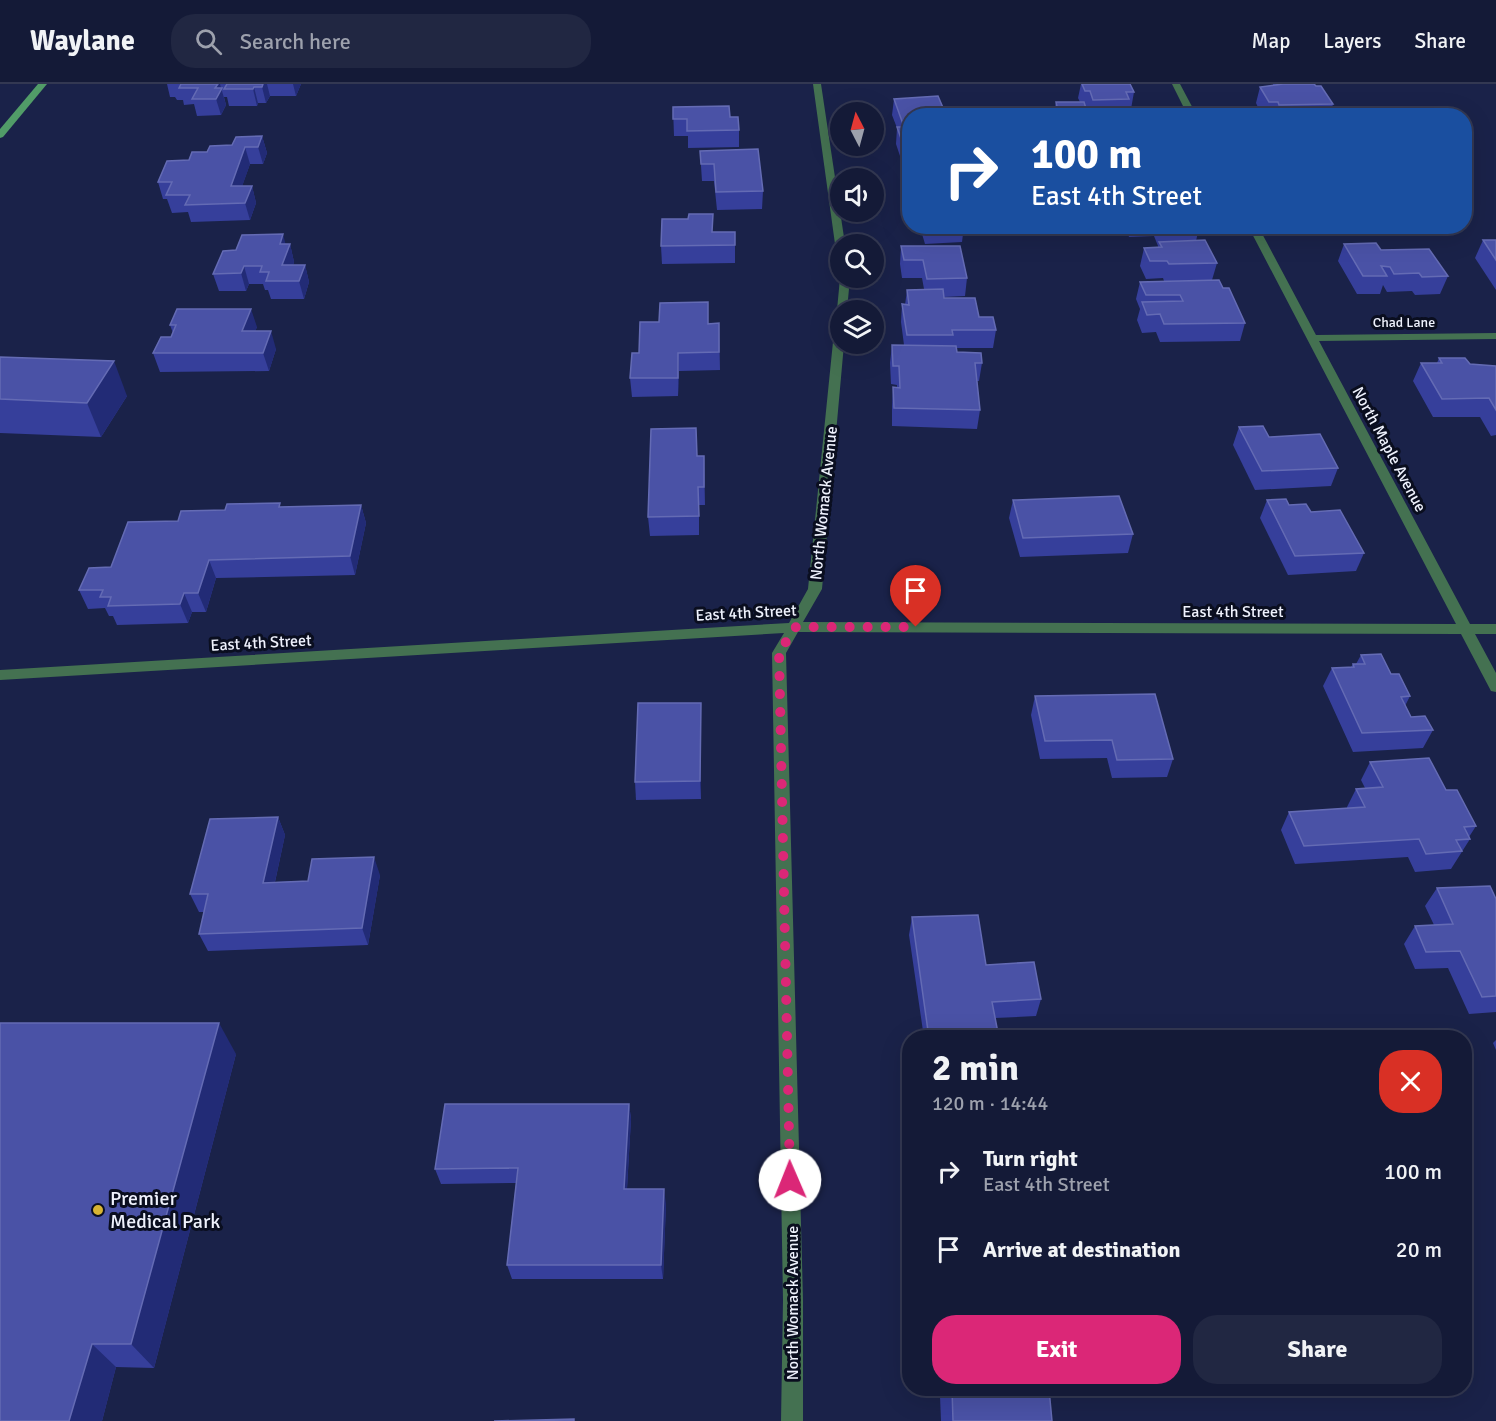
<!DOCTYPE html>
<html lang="en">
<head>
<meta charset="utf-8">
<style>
  body { margin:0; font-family:Signika,sans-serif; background:#212742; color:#f1f3f6; height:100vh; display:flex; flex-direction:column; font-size:22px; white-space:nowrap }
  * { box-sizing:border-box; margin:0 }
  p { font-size:20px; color:#9da1ad }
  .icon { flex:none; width:33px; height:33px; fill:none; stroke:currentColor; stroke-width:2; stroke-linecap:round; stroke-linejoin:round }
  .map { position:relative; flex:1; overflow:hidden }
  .side { position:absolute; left:902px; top:946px; width:570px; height:366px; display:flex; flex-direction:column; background:#141a37; border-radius:24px; box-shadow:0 6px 24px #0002,0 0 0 2px #333852 }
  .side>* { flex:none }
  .banner { position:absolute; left:902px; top:24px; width:570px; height:126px; border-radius:24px; box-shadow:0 6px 24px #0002,0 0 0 2px #333852; background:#1a4fa0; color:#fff; overflow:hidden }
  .needle { width:39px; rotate:354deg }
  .fabs { position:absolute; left:830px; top:18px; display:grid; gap:12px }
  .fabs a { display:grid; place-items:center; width:54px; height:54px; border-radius:50%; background:#141a37; box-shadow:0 6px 24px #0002,0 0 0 2px #333852; font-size:30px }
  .pin { position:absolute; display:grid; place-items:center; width:51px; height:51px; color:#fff; margin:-62px -26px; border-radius:50% 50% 50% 0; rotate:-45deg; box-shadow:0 0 6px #0007 }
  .pin .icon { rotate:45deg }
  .me { position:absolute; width:66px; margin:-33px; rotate:359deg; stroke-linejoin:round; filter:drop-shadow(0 0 4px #0008) }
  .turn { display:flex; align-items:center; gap:21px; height:126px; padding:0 30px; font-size:27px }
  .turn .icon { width:78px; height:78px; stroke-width:2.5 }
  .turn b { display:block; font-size:42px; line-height:51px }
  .round { display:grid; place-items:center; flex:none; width:63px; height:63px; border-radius:24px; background:#212742 }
  .summary { display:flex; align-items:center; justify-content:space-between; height:102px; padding:0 30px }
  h1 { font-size:36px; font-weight:700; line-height:45px }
  .button { display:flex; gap:12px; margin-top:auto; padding:12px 30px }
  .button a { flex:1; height:69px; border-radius:24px; background:#db2777; color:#fff; font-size:24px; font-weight:700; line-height:69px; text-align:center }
  .button a+a { background:#212742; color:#f1f3f6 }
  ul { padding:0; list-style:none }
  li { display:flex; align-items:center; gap:18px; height:78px; padding:0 30px }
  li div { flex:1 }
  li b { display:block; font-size:22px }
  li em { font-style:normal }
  header { display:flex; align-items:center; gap:36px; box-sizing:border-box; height:84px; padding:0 30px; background:#141a37; border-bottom:2px solid #333852 }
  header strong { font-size:28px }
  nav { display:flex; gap:33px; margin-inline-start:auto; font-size:21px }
  .search { width:420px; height:54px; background:#212742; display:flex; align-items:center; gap:15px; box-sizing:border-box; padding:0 21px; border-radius:24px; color:#9da1ad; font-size:22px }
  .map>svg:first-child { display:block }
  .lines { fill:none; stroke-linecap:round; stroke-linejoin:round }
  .minor { fill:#447151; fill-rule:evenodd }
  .secondary { fill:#519c68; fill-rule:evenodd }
  .wall { fill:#363f9b }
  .shaded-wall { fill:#222b76 }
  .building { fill:#4a52a6; stroke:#646bb4; stroke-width:1.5 }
  .route { stroke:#db2777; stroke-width:10; stroke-dasharray:0 18 }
  .poi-dot { fill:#d8b434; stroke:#0a0e1f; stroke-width:2 }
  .labels { text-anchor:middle; stroke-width:6; stroke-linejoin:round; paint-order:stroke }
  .far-street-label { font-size:14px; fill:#eff2fd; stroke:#0a0e1f }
  .street-label { font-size:16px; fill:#eff2fd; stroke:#0a0e1f }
  .near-poi-label { font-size:20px; fill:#eff2fd; stroke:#0a0e1f; text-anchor:start }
</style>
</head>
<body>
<header>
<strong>Waylane</strong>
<div class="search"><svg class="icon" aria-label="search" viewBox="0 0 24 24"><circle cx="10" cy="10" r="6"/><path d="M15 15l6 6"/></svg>Search here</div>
<nav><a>Map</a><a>Layers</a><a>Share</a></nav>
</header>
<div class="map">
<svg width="1496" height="1337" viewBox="0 0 1496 1337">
  <rect width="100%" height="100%" fill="#1a2249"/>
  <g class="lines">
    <g class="minor">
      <path d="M813 0H821L845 160H840V163L835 160Z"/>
      <path d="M1172 0H1180L1197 32H1188Z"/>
      <path d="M1248 142H1258L1316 251 1496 249V255L1319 257 1470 540H1496V550H1475L1496 589V608L1491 607 1461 550 798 548 786 569 803 1216V1337H781L783 1216 772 569 784 549 0 596V586L789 539 808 505 834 248 840 245V260H844L822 505 803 538 1456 540Z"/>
      <path d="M840 194H850L847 226H840V229L837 226Z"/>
    </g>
    <path class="secondary" d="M38 0H47L3 53 0 54V45Z"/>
  </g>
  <g class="wall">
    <path d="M167 0H301L296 12H270L266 19H258L257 22H229L227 13H224L226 21 221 31 197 32 194 20 184 21 183 16H177L175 13H170Z"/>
    <path d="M1081 0H1130L1134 8 1131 25H1127L1125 32H1053L1056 18H1080L1078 14Z"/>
    <path d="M1273 0H1314L1333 20 1330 32H1262L1256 19 1260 3 1273 1Z"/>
    <path d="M894 15 944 26V32H909V83L904 84 896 60 897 44 892 31Z"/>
    <path d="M673 23 730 33 739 46V63L688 64V52H674Z"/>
    <path d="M262 52 267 69 263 80H250L242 102H252L256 119 250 136 191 138 188 128 172 129 167 115H163L158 98 189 76 207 68Z"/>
    <path d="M700 67 763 107 762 125 717 126 714 97H702Z"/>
    <path d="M909 108V130L907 125Z"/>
    <path d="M913 142H964L962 158 925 160 920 143H913Z"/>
    <path d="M1125 142H1199V144L1196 157 1217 179 1212 196 1223 204 1245 239 1240 257 1160 258 1156 248 1142 249 1137 236 1140 225 1136 215 1140 198 1164 197 1163 194 1146 195 1140 182 1144 164H1158V162L1154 152 1129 153Z"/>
    <path d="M1325 142H1375L1374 144H1326Z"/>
    <path d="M713 148H735V179L662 180 661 162Z"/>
    <path d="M1483 156H1496V206L1475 174Z"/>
    <path d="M286 160H290L294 178 293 181H305L309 198 304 215H271L268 206H265L263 200H249L246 207H219L213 190 236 166Z"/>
    <path d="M1344 160 1381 166 1448 192 1440 210 1415 211 1412 207 1387 208 1383 201 1380 210H1357L1338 177Z"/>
    <path d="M901 162 967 194 965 212 944 213V214L979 233 996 246 993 264H957V268L982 279 979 297H977L980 326 977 345 892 342V322L893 303 897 304V301L891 300 890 279 892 261H904L901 238 902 220 905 221 907 206 924 205 922 194H902L900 180Z"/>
    <path d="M659 238 719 239 720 286 679 287 678 312 632 313 630 294 639 269Z"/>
    <path d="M170 241 257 243 255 247 276 265 269 287 160 288 153 269 171 253 173 249Z"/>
    <path d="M0 273 127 312 101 353 0 349Z"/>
    <path d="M1439 274 1470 280 1496 282V351L1491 352 1480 333H1433L1413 297 1421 279H1437Z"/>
    <path d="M1239 343 1269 353 1338 384 1331 402 1255 406 1233 361Z"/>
    <path d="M697 372H704L705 421H699V451L650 452 648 433Z"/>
    <path d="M1013 416 1133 450 1128 469 1020 473 1009 434Z"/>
    <path d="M1267 416 1289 421 1311 428 1364 469 1356 487 1288 491 1260 434Z"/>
    <path d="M361 421 366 439 355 491 216 494 206 528H192L188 539 117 541 113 532H109L105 524 88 525 79 506 111 483 178 437 225 426 282 423Z"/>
    <path d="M1361 571 1391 590 1410 612 1405 622 1411 633 1433 646 1423 664 1353 668 1323 602 1332 584 1351 583 1353 580H1356Z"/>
    <path d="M1035 612 1173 675 1167 693 1112 694 1107 674 1040 675 1031 631Z"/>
    <path d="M701 619V715L636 716 635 698Z"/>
    <path d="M1370 678 1446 706 1476 742 1469 753 1470 755 1451 785 1415 788 1408 773 1295 780 1281 746 1289 728 1347 724V723L1356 705 1365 704 1361 696Z"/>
    <path d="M278 733 285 751 275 798 308 797 380 791 368 861 208 867 199 850 204 828H199L190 810Z"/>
    <path d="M1437 804 1496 815V928L1469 930 1448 884 1415 885 1404 860 1415 842 1434 841 1425 822Z"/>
    <path d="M912 833 1041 915 1036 932 995 934 999 954H924L909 851Z"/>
    <path d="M1496 956V966L1493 959Z"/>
    <path d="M236 970 154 1284 116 1283 102 1337H0Z"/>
    <path d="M629 1020 631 1035 627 1105 666 1120 663 1195H512L507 1181 516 1099 441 1100 435 1085Z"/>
    <path d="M942 1305H1049L1052 1337H941L940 1312Z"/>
  </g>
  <g class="shaded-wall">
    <path d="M218 0H220L226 21 221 31 216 15 215 4Z"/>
    <path d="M263 0H267L270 12 266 19 262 3Z"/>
    <path d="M293 0H301L296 12Z"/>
    <path d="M254 3 258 19 257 22 253 5Z"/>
    <path d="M262 52 267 69 263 80 258 63Z"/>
    <path d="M245 63 250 80 236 120 231 102Z"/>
    <path d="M252 102 256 119 250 136 245 119Z"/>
    <path d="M283 150 287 166 290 160 294 178 287 197 282 181 280 160Z"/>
    <path d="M305 181 309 198 304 215 299 197Z"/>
    <path d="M244 182 249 200 246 207 241 189Z"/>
    <path d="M251 225 257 243 248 265 242 247Z"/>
    <path d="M271 247 276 265 269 287 263 269Z"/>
    <path d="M678 269 679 287 678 312Z"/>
    <path d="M114 277 127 312 101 353 87 319Z"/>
    <path d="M361 421 366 439 355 491 350 472Z"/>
    <path d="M209 476 216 494 206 528 198 509Z"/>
    <path d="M184 509 192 528 188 539 180 520Z"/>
    <path d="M701 619V715L700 697Z"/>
    <path d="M278 733 285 751 271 816 263 799Z"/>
    <path d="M374 773 380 791 368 861 362 844Z"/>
    <path d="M219 939 236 970 154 1284 131 1260Z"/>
    <path d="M629 1020 631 1035 626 1120 624 1105Z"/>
    <path d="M664 1105 666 1120 663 1195 661 1181Z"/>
    <path d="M92 1260 116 1283 102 1337H69Z"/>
  </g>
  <g class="building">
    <path d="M181 0H218L215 4H222L216 15H192L198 4H179Z"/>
    <path d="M227 0H263L262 3H254L253 5H224Z"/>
    <path d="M1082 0H1130L1134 8H1126L1129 15 1093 16 1090 7H1085Z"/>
    <path d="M1283 0H1314L1316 2H1321L1333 20 1279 21 1278 18H1269L1260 3Z"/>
    <path d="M938 12 944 26 924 27 926 32H909V66H905L897 43H904L894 15Z"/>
    <path d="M1056 18H1084L1088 31 1116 32H1059Z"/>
    <path d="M729 22 730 33H738L739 46 687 47V35H673V23Z"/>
    <path d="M262 52 258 63H245L231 102H252L245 119 185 121 190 111H166L172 98H158L167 77 189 76 192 68H207L210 62 232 61 236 53Z"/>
    <path d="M758 65 763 107 716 108 714 80H701L700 67Z"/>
    <path d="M689 130H713L712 148H735V161L661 162 662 135H688Z"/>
    <path d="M1161 142H1199V144H1162Z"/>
    <path d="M283 150 280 160H290L282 181H305L299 197H266L269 188H260L262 182H244L241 189 213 190 223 167 236 166 242 151Z"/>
    <path d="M1205 156 1217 179 1169 180 1167 177H1150L1144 164 1162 163 1159 158Z"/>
    <path d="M1483 156H1496V176Z"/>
    <path d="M1376 159 1381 166 1429 165 1448 192 1422 193 1419 189 1394 190 1390 183 1381 182 1387 192H1363L1344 160Z"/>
    <path d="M901 162H960L967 194 927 195 923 176H904Z"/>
    <path d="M1219 196 1223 204H1229L1245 239 1164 240 1160 230 1147 231 1142 218 1183 217 1180 211H1146L1140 198Z"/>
    <path d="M943 205 944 214H975L979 233H993L996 246H952L953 251H907L902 220 909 221 907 206Z"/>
    <path d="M708 218V240L719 239V268L678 269V294H630L632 269H639L640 238H659L660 219Z"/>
    <path d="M177 225H251L242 247H271L263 269H153L161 253H171L176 241H170Z"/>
    <path d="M892 261 956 262 957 268 981 269 982 279H975L980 326 894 324 893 303 900 304 899 282H893Z"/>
    <path d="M0 273 114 277 87 319 0 315Z"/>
    <path d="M1439 274H1465L1470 280 1496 282V326L1489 314 1442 315 1421 279H1442Z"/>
    <path d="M1263 342 1269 353 1320 350 1338 384 1262 387 1239 343Z"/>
    <path d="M696 344 697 372H704V403H698L699 432 648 433 651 345Z"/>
    <path d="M1119 412 1133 450 1023 454 1013 416Z"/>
    <path d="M1286 415 1289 421 1306 420 1311 428 1340 426 1364 469 1295 472 1267 416Z"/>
    <path d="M280 419 279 423 361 421 350 472 209 476 198 509H184L180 520 108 522 111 513H100L103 506H79L89 484 111 483 128 438 178 437 181 427 225 426 227 420Z"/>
    <path d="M1381 570 1391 590H1399L1410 612 1401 613 1411 633 1425 632 1433 646 1362 649 1332 584 1354 583 1353 580H1365L1361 571Z"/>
    <path d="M1155 610 1173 675 1117 676 1112 656 1045 657 1035 612Z"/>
    <path d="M638 619H701L700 697 635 698Z"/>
    <path d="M1429 674 1446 706H1457L1476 742 1464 743 1470 755 1456 756 1462 767 1426 770 1419 755 1304 762 1289 728 1365 723 1356 705 1383 703 1370 678Z"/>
    <path d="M278 733 263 799 308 797 312 775 374 773 362 844 199 850 208 810H190L210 735Z"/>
    <path d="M1490 802 1496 815V912L1482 913 1460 867 1426 868 1415 842 1453 840 1437 804Z"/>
    <path d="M978 831 986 881 1034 878 1041 915 992 918 999 954H929L912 833Z"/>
    <path d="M0 939H219L131 1260H92L69 1337H0Z"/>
    <path d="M445 1020H629L624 1105H664L661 1181H507L518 1084 435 1085Z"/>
    <path d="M952 1305H1049L1052 1337H953Z"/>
    <path d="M574 1335V1337H494Z"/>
  </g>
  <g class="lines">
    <path class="route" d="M790 1096 779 568 796 543H916"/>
  </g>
  <circle class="poi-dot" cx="98" cy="1126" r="6"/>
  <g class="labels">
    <g class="far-street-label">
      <text x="1404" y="243">Chad Lane</text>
    </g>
    <g class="street-label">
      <text transform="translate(1390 365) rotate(62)" y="6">North Maple Avenue</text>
      <text transform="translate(823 419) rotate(-84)" y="6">North Womack Avenue</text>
      <text x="1233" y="533">East 4th Street</text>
      <text transform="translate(746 528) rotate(-3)" y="6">East 4th Street</text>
      <text transform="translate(261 558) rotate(-3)" y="6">East 4th Street</text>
      <text transform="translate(792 1219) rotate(-90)" y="6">North Womack Avenue</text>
    </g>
    <g class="near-poi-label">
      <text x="110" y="1121">Premier<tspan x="110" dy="23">Medical Park</tspan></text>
    </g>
  </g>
</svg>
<div class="fabs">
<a><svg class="needle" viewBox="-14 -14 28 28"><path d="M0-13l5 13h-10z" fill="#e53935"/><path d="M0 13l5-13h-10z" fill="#9da1ad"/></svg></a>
<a><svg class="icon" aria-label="sound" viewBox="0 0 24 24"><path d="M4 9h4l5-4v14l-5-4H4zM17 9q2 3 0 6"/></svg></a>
<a><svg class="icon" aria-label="search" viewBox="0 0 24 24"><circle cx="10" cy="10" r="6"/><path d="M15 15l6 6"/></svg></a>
<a><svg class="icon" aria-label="layers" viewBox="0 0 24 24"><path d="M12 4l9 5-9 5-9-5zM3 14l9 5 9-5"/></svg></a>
</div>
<div class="pin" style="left:916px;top:543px;background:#d93025"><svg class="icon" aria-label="arrive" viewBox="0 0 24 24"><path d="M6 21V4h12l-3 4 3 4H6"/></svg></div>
<svg class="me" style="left:790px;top:1096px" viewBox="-20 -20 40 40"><circle r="19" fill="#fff"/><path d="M0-13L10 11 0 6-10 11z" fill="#db2777"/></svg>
<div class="banner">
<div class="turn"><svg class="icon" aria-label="right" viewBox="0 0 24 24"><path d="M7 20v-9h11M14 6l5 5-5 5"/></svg><div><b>100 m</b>East 4th Street</div></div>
</div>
<section class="side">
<div class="summary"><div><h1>2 min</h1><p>120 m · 14:44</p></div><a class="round" style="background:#d93025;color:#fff"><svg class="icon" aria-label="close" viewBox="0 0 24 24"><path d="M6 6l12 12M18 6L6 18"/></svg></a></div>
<ul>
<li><svg class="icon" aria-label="right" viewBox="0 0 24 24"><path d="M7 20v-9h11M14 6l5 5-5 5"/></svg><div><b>Turn right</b><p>East 4th Street</p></div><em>100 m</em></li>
<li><svg class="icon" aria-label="arrive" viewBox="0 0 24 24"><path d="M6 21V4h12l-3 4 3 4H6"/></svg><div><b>Arrive at destination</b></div><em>20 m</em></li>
</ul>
<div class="button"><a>Exit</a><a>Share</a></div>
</section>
</div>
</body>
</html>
